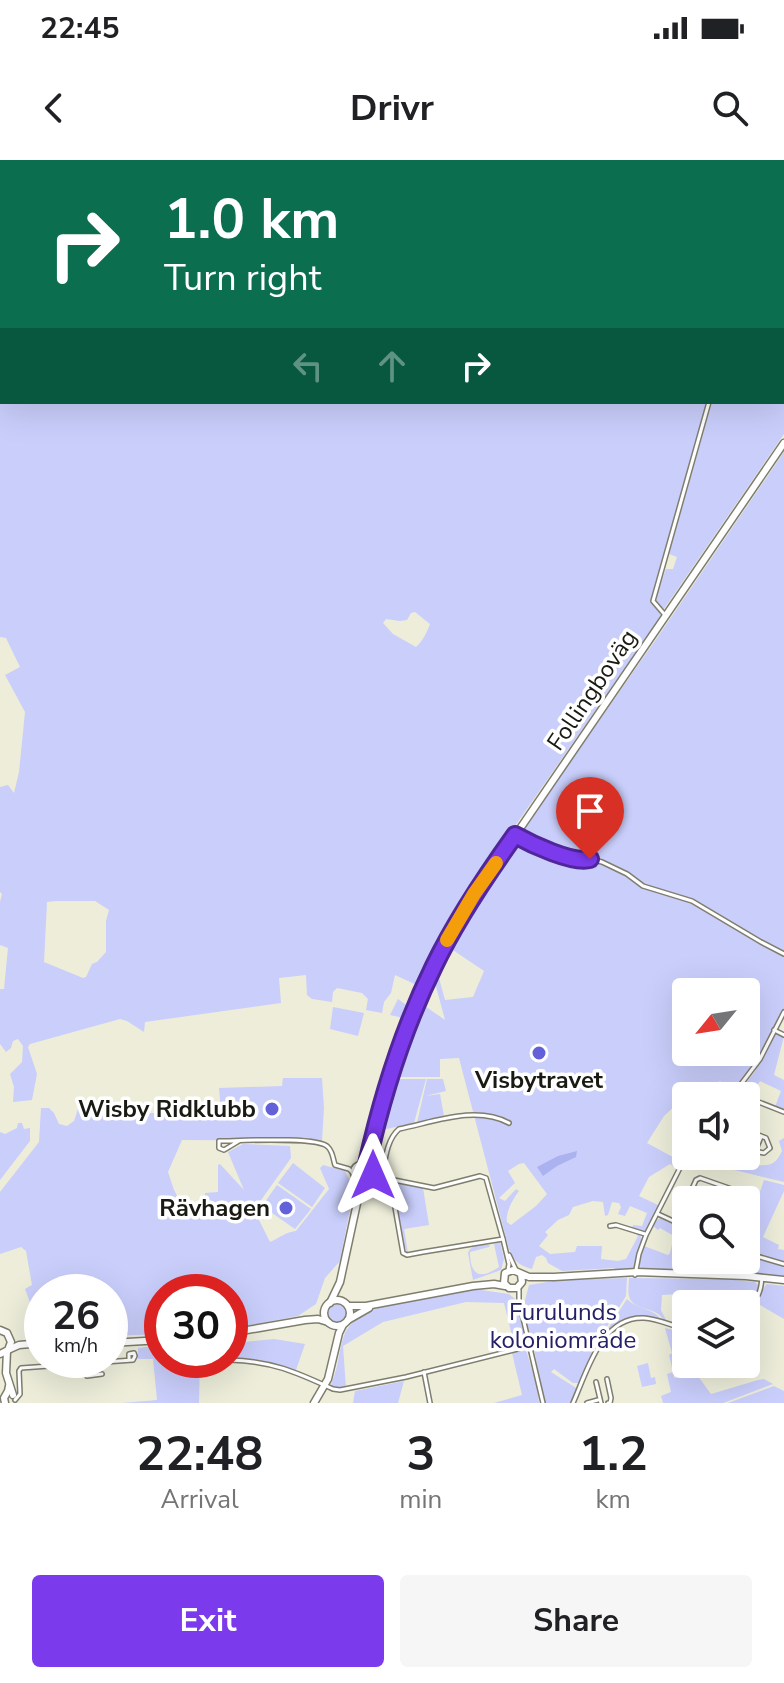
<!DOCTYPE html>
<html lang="en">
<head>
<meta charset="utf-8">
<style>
  body { margin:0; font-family:"Nunito Sans",sans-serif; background:#f6f6f6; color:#202124; height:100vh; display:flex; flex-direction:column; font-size:30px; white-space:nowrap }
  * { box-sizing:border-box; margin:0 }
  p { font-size:26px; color:#757577 }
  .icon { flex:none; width:44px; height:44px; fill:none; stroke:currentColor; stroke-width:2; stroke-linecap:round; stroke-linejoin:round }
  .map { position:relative; height:1243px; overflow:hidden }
  .details { display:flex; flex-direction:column; background:#fff; flex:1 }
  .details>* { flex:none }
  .banner { position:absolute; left:0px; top:0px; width:784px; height:244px; box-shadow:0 8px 32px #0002; background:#0b6e4f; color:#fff; overflow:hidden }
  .needle { width:52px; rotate:240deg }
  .buttons { position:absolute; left:672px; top:818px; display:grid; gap:16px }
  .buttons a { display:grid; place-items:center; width:88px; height:88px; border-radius:8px; background:#fff; box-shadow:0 8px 32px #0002; font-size:40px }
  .speed { position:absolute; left:24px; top:1114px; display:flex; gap:16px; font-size:40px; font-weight:700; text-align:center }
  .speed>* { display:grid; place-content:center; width:104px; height:104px; border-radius:50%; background:#fff; box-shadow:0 8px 32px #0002; line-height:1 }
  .speed small { font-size:20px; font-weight:400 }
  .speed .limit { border:12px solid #d22; background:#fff; color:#111 }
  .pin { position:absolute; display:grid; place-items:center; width:68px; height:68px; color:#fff; margin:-82px -34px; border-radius:50% 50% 50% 0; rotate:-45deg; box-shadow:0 0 8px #0007 }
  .pin .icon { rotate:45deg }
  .me { position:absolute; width:88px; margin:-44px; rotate:0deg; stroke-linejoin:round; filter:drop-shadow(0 0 6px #0008) }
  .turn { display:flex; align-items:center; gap:28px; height:168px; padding:0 32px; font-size:36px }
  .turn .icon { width:104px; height:104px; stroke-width:2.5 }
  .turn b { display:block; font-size:56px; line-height:68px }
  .lanes { display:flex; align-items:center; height:76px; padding:0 32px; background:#0003; justify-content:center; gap:40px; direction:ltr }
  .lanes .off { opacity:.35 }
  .eta { display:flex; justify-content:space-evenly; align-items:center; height:136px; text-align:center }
  .eta b { font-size:48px; font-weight:700; line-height:56px }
  .cta { display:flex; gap:16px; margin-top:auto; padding:16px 32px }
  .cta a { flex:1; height:92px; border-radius:8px; background:#7c3aed; color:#fff; font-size:32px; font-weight:700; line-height:92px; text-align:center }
  .cta a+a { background:#f6f6f6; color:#202124 }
  .status { display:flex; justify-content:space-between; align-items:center; height:56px; padding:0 40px; background:#fff; direction:ltr }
  .status svg { height:22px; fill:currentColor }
  header { display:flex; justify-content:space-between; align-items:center; height:104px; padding:0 32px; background:#fff; font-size:36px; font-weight:700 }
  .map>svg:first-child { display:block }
  .green { fill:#c9cefb; fill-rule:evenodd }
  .water { fill:#acb2ef }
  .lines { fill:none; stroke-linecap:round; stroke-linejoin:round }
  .minor-casing { stroke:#7f7e6e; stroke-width:6 }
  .secondary-casing { stroke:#7f7e6e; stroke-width:9 }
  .minor { stroke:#fff; stroke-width:3 }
  .secondary { stroke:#fff; stroke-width:6 }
  .route-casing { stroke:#51269a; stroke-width:20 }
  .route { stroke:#7c3aed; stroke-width:14 }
  .slow { stroke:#f59e0b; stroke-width:14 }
  .poi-dot { fill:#6361da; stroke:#fff; stroke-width:3 }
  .labels { text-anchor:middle; stroke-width:7; stroke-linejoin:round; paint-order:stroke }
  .street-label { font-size:24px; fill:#1a1a14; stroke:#fff }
  .poi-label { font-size:24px; font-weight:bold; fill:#1a1a14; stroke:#fff; text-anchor:end }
  .park-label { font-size:24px; fill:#252065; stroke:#fff }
</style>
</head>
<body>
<div class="status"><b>22:45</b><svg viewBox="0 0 49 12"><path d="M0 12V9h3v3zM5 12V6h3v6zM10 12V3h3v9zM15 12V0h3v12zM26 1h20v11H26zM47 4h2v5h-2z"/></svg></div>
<header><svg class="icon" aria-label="back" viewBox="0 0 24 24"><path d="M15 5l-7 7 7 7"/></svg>Drivr<svg class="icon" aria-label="search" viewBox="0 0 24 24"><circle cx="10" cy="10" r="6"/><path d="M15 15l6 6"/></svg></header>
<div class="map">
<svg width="784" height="1243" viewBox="0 0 784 1243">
  <rect width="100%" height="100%" fill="#ededda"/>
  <g class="green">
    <path d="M0 0H401L399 2H2V242H707L654 429 653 444 659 451 661 456 474 725C468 736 464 751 451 754L445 764 450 770 436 793 421 827 395 815 391 833 384 842 382 853 366 850 368 839 362 833 337 828 333 832 332 842 312 839 307 835 306 815 279 818 281 843 145 862 144 872 127 861 120 859 30 884 28 887 37 914 32 940 13 942 14 927 10 914 22 902 23 886 18 879 13 881 11 888 6 892 0 884V829H4L8 788 0 785V742L2 734 0 732V627L8 625 14 633 19 612 25 552 5 515 20 507 6 478 0 477ZM415 452 430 464C427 472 423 481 416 487L393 474 383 463 386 459 400 461 407 460 411 453ZM56 741H95L109 750 106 761V792L97 802 92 804 86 817 83 818 44 802 47 742Z"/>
    <path d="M466 0H764L762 2H475Z"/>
    <path d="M784 90V274L664 449 656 442 658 430 666 409H673L677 397 669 394 712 242H782V92Z"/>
    <path d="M784 292V850L752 911 735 931 720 921 714 924 700 923 664 956 647 983 682 1002 678 1010 670 1004 649 1017 639 1036 660 1046 649 1069 643 1072 632 1068 633 1065 642 1066 647 1053 630 1046 625 1056 618 1054 621 1047 619 1043 612 1042 608 1055 605 1056 603 1042 593 1041 573 1047 569 1055 558 1060 545 1072 548 1075 539 1086 550 1094 575 1092 577 1086H602L601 1099 618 1101 626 1099 638 1076 634 1072 640 1074 642 1083 633 1110 617 1111 614 1108 562 1111 548 1103 546 1098 542 1095 536 1097 532 1109C523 1107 513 1101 510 1093L459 898 440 899V917H396L403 893 422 844 445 860 433 815 436 807 445 840 473 837 484 811 447 786 469 749H476L483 739 480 731 657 478ZM686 832H746V892H686ZM524 1003 547 1034 536 1046 511 1065 507 1062C505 1053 513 1039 519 1031L516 1029 505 1041 499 1038 515 1023 508 1011 519 1004Z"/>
    <path d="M398 839 412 849 408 859 390 855Z"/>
    <path d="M333 847 364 853 358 876 330 869Z"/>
    <path d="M776 873 784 876 774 915 784 920V951L775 947 781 931 760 921 749 938 741 934 739 931 754 913 774 874Z"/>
    <path d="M283 918H322L324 948 322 981 182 980 168 1012 174 1030 182 1045 188 1046 204 1039 205 1033 218 1032V1005L220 1004 244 1030 228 992 243 984 290 986 291 998 254 1050 270 1082C281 1077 284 1073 296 1071L329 1029 320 1008 323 1005 345 1011 354 1029 340 1101 325 1118 316 1144 298 1156 230 1169V1132H162V1174L110 1176V1132H42V1163L31 1145 25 1129 32 1125 26 1091 21 1087 0 1094V1032L39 982 41 948H49L54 953 59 964 67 966 74 961 79 946 84 945 87 959 108 952 142 945 149 953 202 954 221 951 219 928 282 926Z"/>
    <path d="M395 919H426L414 963 382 970Z"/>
    <path d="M427 919H443L446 931 425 936 440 934 444 956 417 963Z"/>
    <path d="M18 963H22L24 969 30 968V981L0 1020V972L5 974 17 968Z"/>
    <path d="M784 978V1022L710 1004 705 1001 707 1000 717 1002 727 996H743L752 1005C768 1005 774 1008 782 991L779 981Z"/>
    <path d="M293 1003 325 1028 312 1047 278 1023Z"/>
    <path d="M764 1020 784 1025V1031L763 1077 779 1085 778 1089 784 1090V1103L746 1091V1066L751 1058Z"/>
    <path d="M400 1023 423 1028 429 1065 404 1069 408 1093 402 1082 394 1029 396 1025Z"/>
    <path d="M277 1025 311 1049 295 1069 262 1046Z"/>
    <path d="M660 1058 686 1069 685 1078 682 1077 673 1096 687 1101 746 1100V1094L784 1106V1117L643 1110C635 1103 640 1094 644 1086L668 1095 670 1093 674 1076 660 1068 658 1070 653 1066 657 1060Z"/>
    <path d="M500 1082 504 1099 501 1110 473 1120 468 1093C471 1084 481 1085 490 1085L489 1087 470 1092C470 1114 479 1121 499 1107L494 1084Z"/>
    <path d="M627 1118 626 1136 606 1168 601 1167 591 1189 592 1193 580 1223H573L554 1209 551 1212 576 1228 577 1232 571 1243H544L534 1188 523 1148 529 1125 560 1120Z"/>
    <path d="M629 1118 725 1119 755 1122 758 1125C760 1153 716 1144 696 1144L695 1133 662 1135 661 1150 667 1162 664 1161C657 1146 637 1152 630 1139 627 1133 629 1124 629 1118Z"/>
    <path d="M767 1124 784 1126V1159L760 1145H754C755 1142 765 1125 767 1124Z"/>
    <path d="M474 1129 509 1134 515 1139 526 1183 515 1188 504 1143 466 1142 383 1162 343 1186 346 1228H336L331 1226C333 1218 337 1209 338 1201 343 1178 343 1163 368 1154V1151L394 1143Z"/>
    <path d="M627 1139C636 1149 655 1148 662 1161 634 1159 629 1157 605 1173Z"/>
    <circle cx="337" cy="1153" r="11"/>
    <path d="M665 1168 674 1170 675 1174 674 1218 695 1212 711 1234 758 1220 764 1219 773 1224 723 1243H663L661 1236 671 1232 667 1214 673 1212 669 1195 672 1193Z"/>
    <path d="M274 1179 305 1184 296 1210 253 1199H236L235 1183Z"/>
    <path d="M686 1182V1204H692L690 1210 676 1215 678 1189 681 1186 684 1187Z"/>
    <path d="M162 1185V1200H200L199 1243H122L157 1240 153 1199H138V1188Z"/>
    <path d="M526 1190 537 1226 539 1243H494L522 1235 512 1193Z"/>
    <path d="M648 1203 651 1218 655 1217 656 1224 642 1227 637 1206Z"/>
    <path d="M404 1221 398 1243H353L355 1231Z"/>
    <path d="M774 1226 784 1231V1243H728Z"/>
  </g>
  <path class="water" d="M577 991 576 997 557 1006 543 1016 537 1007 558 996Z"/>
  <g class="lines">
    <defs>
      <g id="minor">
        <path d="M782 88 784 86"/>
        <path d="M665 455 653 441 709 242"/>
        <path d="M517 676 531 684 577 700 590 699 602 702 627 714 643 726 692 741 761 782 784 794"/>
        <path d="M774 870 784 875"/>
        <path d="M732 936 760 899 784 852"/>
        <path d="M746 937 784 952"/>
        <path d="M746 970 766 978 770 988 764 993 759 992 756 989 761 977"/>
        <path d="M239 981 224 990 219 988V981C237 981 318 976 328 987 333 992 333 999 335 1005L349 1009 353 1013"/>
        <path d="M368 1011 379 1017 434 1028 480 1016 486 1018 503 1079"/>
        <path d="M382 1017C385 1002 386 980 399 969 434 962 476 945 509 963"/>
        <path d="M390 1019 403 1093 407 1095 423 1092 503 1079 509 1104 508 1110"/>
        <path d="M687 1040 696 1020 700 1018 743 1033 745 1036 743 1040"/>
        <path d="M658 1054 686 1067"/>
        <path d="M678 1063 686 1045"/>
        <path d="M610 1066 616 1065 645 1074"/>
        <path d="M746 1093 784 1104"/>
        <path d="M509 1095 516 1110"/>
        <path d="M635 1115 639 1094 646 1075 686 996"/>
        <path d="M519 1130V1141L543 1243"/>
        <path d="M746 1146C759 1139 761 1131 762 1117"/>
        <path d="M230 1200C272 1201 296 1212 333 1229L340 1230 406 1217 530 1186"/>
        <path d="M424 1212 430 1243"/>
        <path d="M87 1216 102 1214"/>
        <path d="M607 1219 611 1238 610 1243H608"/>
        <path d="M596 1222 601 1243"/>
        <path d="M15 1240 20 1234 19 1211 21 1208 133 1200 135 1196 134 1193 129 1194V1200"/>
        <path d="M573 1243C587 1212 601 1156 644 1158 659 1159 672 1166 686 1169"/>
        <path d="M587 1243 598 1240"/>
      </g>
      <g id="secondary">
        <circle cx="361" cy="1012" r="7"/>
        <path d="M367 1009C379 918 422 825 467 746L784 283"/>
        <path d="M521 1115 522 1122 517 1128H509L504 1123 505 1113 513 1110 529 1117H554L637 1112 746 1116 784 1120"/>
        <circle cx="337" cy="1153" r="13"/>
        <path d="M330 1143 340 1122 362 1020"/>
        <path d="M348 1146H366L473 1126 494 1124 505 1126"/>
        <path d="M348 1160 369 1148"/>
        <path d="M0 1170 7 1173 11 1182 8 1190 0 1194"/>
        <path d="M230 1173 305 1160 318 1159 328 1162"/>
        <path d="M110 1183 162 1180"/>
        <path d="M8 1190 19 1185 42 1183"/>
        <path d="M7 1191 6 1213 13 1235"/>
        <path d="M5 1243 4 1238 8 1231 9 1226"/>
        <path d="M314 1243 328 1219 339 1173 343 1165"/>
      </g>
    </defs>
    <use href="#minor" class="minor-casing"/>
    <use href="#secondary" class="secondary-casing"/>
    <use href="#minor" class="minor"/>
    <use href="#secondary" class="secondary"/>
  </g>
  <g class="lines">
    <defs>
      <path id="route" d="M373 1015 368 1011 367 1004C382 936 403 869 434 806 456 760 485 717 515 675 531 684 573 704 590 699"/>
    </defs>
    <use href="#route" class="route-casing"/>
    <use href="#route" class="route"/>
    <path class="slow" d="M447 780 474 734 496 703"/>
  </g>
  <g class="poi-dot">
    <circle cx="539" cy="893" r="8"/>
    <circle cx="272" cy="949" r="8"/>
    <circle cx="286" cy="1048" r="8"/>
  </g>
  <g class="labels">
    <g class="street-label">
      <text transform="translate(592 530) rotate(-56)" y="8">Follingboväg</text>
    </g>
    <g class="poi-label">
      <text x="539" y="928" text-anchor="middle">Visbytravet</text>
      <text x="256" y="957">Wisby Ridklubb</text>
      <text x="270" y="1056">Rävhagen</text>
    </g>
    <g class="park-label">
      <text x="563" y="1160">Furulunds<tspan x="563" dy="28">koloniområde</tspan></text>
    </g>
  </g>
</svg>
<div class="buttons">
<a><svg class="needle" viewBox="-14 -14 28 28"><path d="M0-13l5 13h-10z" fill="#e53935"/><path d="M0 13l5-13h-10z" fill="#757577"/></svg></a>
<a><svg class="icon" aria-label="sound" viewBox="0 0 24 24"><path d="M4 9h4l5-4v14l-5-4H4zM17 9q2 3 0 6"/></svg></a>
<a><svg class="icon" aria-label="search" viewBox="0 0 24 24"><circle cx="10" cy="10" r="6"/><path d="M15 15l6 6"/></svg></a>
<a><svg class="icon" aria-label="layers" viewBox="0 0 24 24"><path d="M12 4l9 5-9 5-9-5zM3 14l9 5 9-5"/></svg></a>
</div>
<div class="speed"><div>26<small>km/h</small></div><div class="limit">30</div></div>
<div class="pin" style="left:590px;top:699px;background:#d93025"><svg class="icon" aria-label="arrive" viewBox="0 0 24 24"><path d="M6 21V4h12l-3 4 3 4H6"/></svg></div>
<svg class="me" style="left:373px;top:1015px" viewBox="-20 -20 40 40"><path d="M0-17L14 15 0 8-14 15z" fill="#7c3aed" stroke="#fff" stroke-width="4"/></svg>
<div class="banner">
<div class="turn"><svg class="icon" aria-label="right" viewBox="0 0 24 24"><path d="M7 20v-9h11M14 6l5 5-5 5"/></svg><div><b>1.0 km</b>Turn right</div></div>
<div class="lanes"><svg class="icon off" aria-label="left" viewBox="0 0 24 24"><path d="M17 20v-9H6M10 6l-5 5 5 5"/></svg><svg class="icon off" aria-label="ahead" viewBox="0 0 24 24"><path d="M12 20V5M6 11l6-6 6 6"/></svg><svg class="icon" aria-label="right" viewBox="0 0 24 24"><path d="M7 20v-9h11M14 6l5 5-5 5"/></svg></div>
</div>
</div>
<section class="details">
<div class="eta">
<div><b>22:48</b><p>Arrival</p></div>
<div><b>3</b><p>min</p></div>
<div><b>1.2</b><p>km</p></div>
</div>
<div class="cta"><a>Exit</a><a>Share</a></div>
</section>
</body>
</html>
